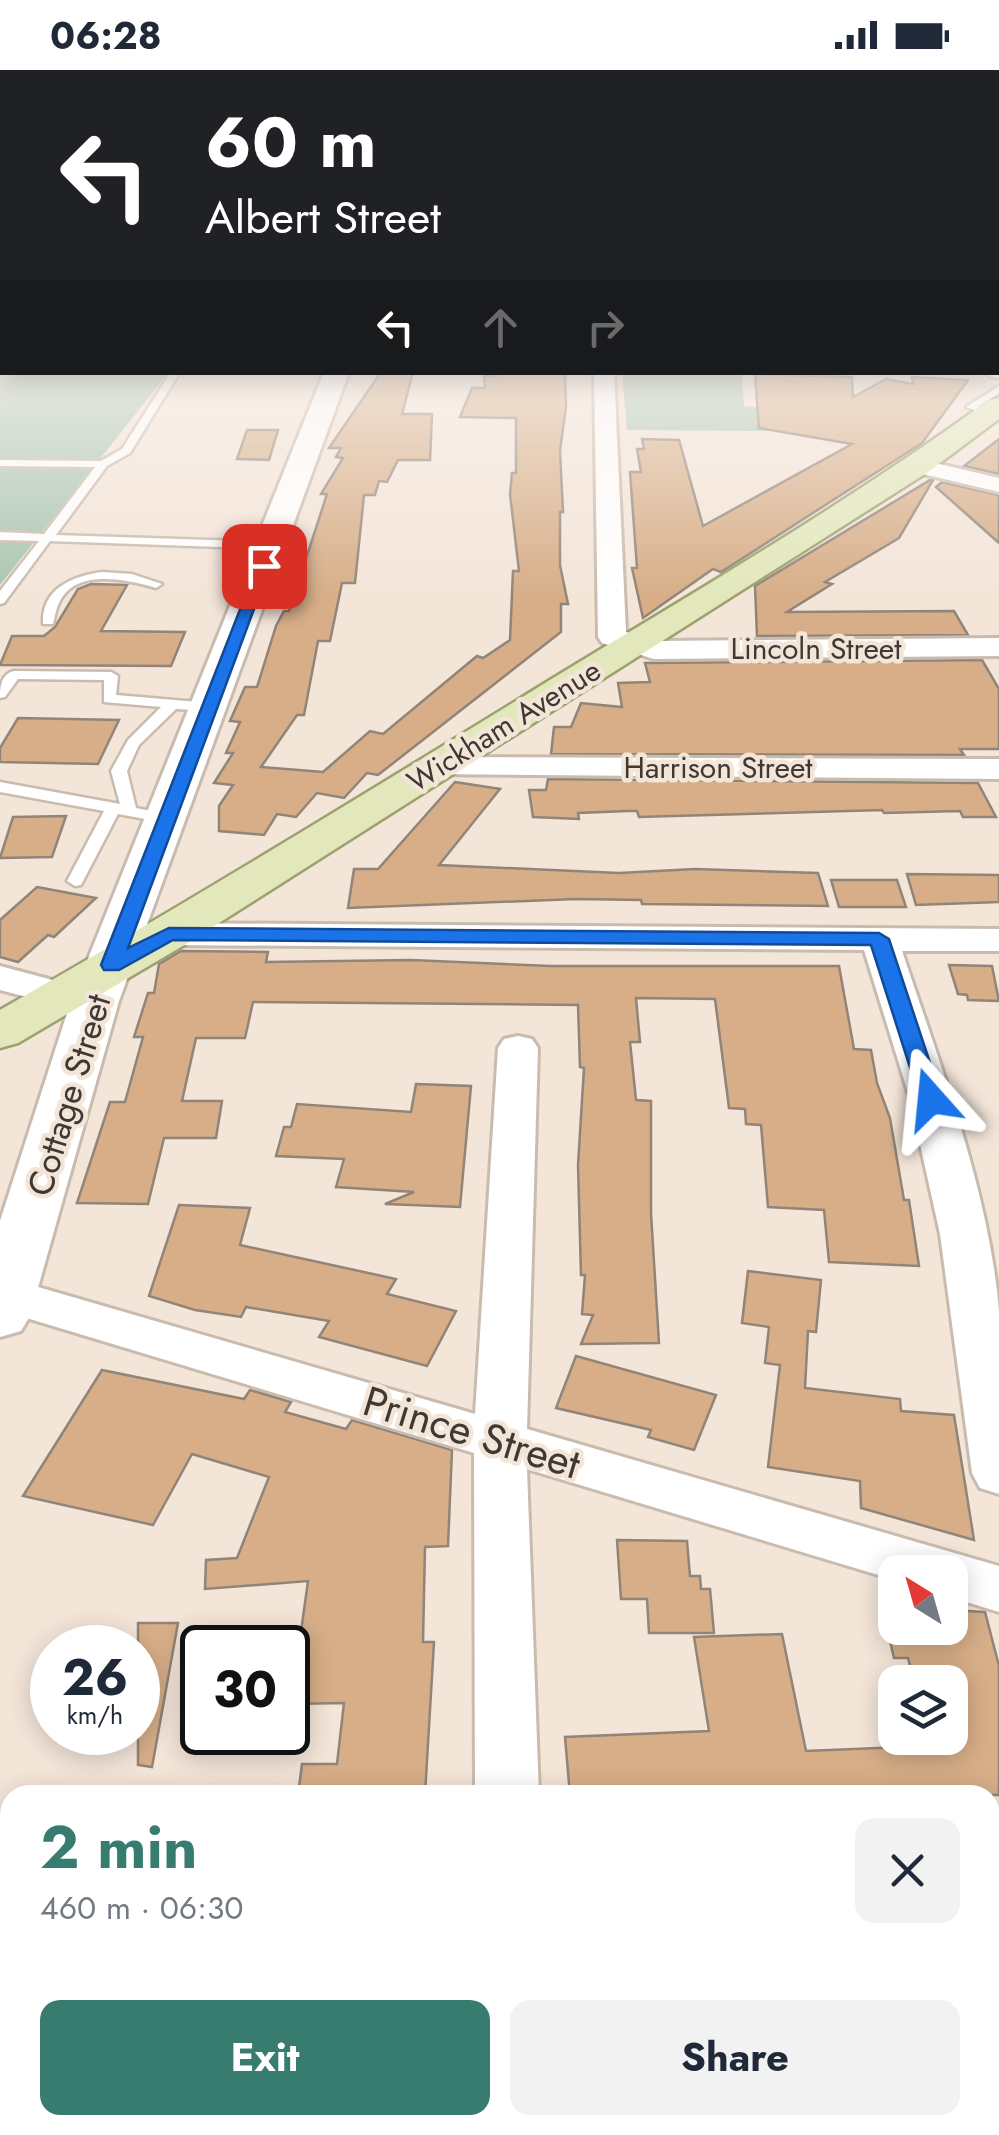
<!DOCTYPE html>
<html lang="en">
<head>
<meta charset="utf-8">
<style>
  body { margin:0; font-family:Jost,sans-serif; background:#f2f2f3; color:#1f2937; height:100vh; display:flex; flex-direction:column; font-size:38px; white-space:nowrap }
  * { box-sizing:border-box; margin:0 }
  p { font-size:32px; color:#747a83 }
  .icon { flex:none; width:55px; height:55px; fill:none; stroke:currentColor; stroke-width:2; stroke-linecap:round; stroke-linejoin:round }
  .map { position:relative; flex:1; overflow:hidden }
  .side { position:absolute; left:0px; top:1715px; width:1000px; height:350px; display:flex; flex-direction:column; background:#fff; border-radius:30px 30px 0 0; box-shadow:0 5px 25px #0003 }
  .side>* { flex:none }
  .banner { position:absolute; left:0px; top:0px; width:1000px; height:305px; box-shadow:0 5px 25px #0003; background:#202124; color:#fff; overflow:hidden }
  .needle { width:65px; rotate:323deg }
  .fabs { position:absolute; left:878px; top:1485px; display:grid; gap:20px }
  .fabs a { display:grid; place-items:center; width:90px; height:90px; border-radius:20px; background:#fff; box-shadow:0 5px 25px #0003; font-size:50px }
  .speed { position:absolute; left:30px; top:1555px; display:flex; gap:20px; font-size:50px; font-weight:700; text-align:center }
  .speed>* { display:grid; place-content:center; width:130px; height:130px; border-radius:50%; background:#fff; box-shadow:0 5px 25px #0003; line-height:1 }
  .speed small { font-size:25px; font-weight:400 }
  .speed .limit { border:5px solid #111; border-radius:15px; background:#fff; color:#111 }
  .pin { position:absolute; display:grid; place-items:center; width:85px; height:85px; color:#fff; margin:-42px; border-radius:20px; box-shadow:0 5px 15px #0006 }
  .me { position:absolute; width:110px; margin:-55px; rotate:342deg; stroke-linejoin:round; filter:drop-shadow(0 0 8px #0008) }
  .turn { display:flex; align-items:center; gap:35px; height:210px; padding:0 40px; font-size:45px }
  .turn .icon { width:130px; height:130px; stroke-width:2.5 }
  .turn b { display:block; font-size:70px; line-height:85px }
  .lanes { display:flex; align-items:center; height:95px; padding:0 40px; background:#0003; justify-content:center; gap:50px; direction:ltr }
  .lanes .off { opacity:.35 }
  .round { display:grid; place-items:center; flex:none; width:105px; height:105px; border-radius:20px; background:#f2f2f3 }
  .head { display:flex; align-items:center; justify-content:space-between; height:170px; padding:0 40px }
  h1 { font-size:60px; font-weight:700; line-height:75px; color:#377c6f }
  .primary-button { display:flex; gap:20px; margin-top:auto; padding:20px 40px }
  .primary-button a { flex:1; height:115px; border-radius:20px; background:#377c6f; color:#fff; font-size:40px; font-weight:700; line-height:115px; text-align:center }
  .primary-button a+a { background:#f2f2f3; color:#1f2937 }
  .status { display:flex; justify-content:space-between; align-items:center; height:70px; padding:0 50px; background:#fff; direction:ltr }
  .status svg { height:28px; fill:currentColor }
  .map>svg:first-child { display:block }
  .green { fill:#a9c6b2 }
  .building { fill:#d7ae88; stroke:#918479; stroke-width:2.5 }
  .lines { fill:none; stroke-linecap:round; stroke-linejoin:round }
  .service-casing { stroke:#c9bcaf; stroke-width:5 }
  .minor-casing { stroke:#c9bcaf; stroke-width:6 }
  .tertiary-casing { stroke:#c9bcaf; stroke-width:6 }
  .primary-casing { stroke:#9ca16e; stroke-width:5 }
  .service { fill:#fff; fill-rule:evenodd }
  .minor { fill:#fff; fill-rule:evenodd }
  .tertiary { fill:#fff; fill-rule:evenodd }
  .primary { fill:#e2e8bb; fill-rule:evenodd }
  .route { fill:#1a73e8; stroke:#114b97; stroke-width:2.5 }
  .labels { text-anchor:middle; stroke-width:9; stroke-linejoin:round; paint-order:stroke }
  .far-street-label { font-size:30px; fill:#3f3934; stroke:#f4e5d9 }
  .street-label { font-size:35px; fill:#3f3934; stroke:#f4e5d9 }
  .near-street-label { font-size:42px; fill:#3f3934; stroke:#f4e5d9 }
</style>
</head>
<body>
<div class="status"><b>06:28</b><svg viewBox="0 0 49 12"><path d="M0 12V9h3v3zM5 12V6h3v6zM10 12V3h3v9zM15 12V0h3v12zM26 1h20v11H26zM47 4h2v5h-2z"/></svg></div>
<div class="map">
<svg width="999" height="2065" viewBox="0 0 999 2065">
  <rect width="100%" height="100%" fill="#f4e5d9"/>
  <g class="green">
    <path d="M0 292 2 302 168 303 0 515Z"/>
    <path d="M622 303 742 305 744 336 764 338 768 361 627 360Z"/>
  </g>
  <g class="building">
    <path d="M381 302H413L402 344H432L430 390H398L387 412 379 411 375 425H364L355 513H342L330 571H318L304 645H297L261 697 323 702 370 661 383 664 477 586 483 588 510 570 513 501H519L510 424 512 403H516V348L460 347 472 318H485L484 306H496L497 302H565L566 337 560 380 563 442H560V495L568 534H561V562L378 705 367 703 344 728 317 723 296 747 277 744 264 765 219 761V736L233 715 214 713 233 683H226L240 652 230 651 245 617H257L276 556 284 541H289L327 424H321L343 388 336 387 341 378H329Z"/>
    <path d="M755 304 852 307 853 327 886 309 913 314 912 307 968 310 922 373 721 502 713 499 643 548 632 498H637L630 402H641L637 379H644L642 369 679 370 703 456 852 374 759 358Z"/>
    <path d="M247 360H278L269 390 237 389Z"/>
    <path d="M999 369V404L964 396Z"/>
    <path d="M930 410H933L899 468 825 512 832 514 787 542 954 541 968 565 757 566 755 516Z"/>
    <path d="M942 412 999 425V473L936 417Z"/>
    <path d="M91 514 127 515 101 561 185 562 171 596 0 595 12 566H44L55 557 78 519Z"/>
    <path d="M982 590 999 619V679H960L964 685 551 684 554 657H571L581 633 622 637 618 613 650 612 645 593Z"/>
    <path d="M18 648 119 650 98 694 0 692V678Z"/>
    <path d="M548 709 978 713 996 747H963L960 741 884 743 882 740 639 747 637 741H628L578 743 579 749 533 747 529 720H546Z"/>
    <path d="M455 712 500 719 439 795 619 803 695 799 818 803 828 836 642 834 641 830 576 829 348 838 354 799H378Z"/>
    <path d="M66 746 52 787 0 788 13 747Z"/>
    <path d="M907 804 999 805V832L916 835Z"/>
    <path d="M831 810H897L906 837H839Z"/>
    <path d="M37 817 96 828 54 867 48 865 18 892 0 887V850Z"/>
    <path d="M181 881 268 882 266 892 411 890 550 896H839L854 979 871 980 877 1013 890 1048 904 1130H909L919 1196 829 1192 824 1140 768 1137 761 1055 746 1054 745 1039 729 1038 715 929 636 928 640 972H630L636 1030 651 1031V1143L659 1273 581 1274 593 1245 582 1244 585 1205H581L578 1095 584 998 580 997 578 935 253 932 245 968H196L182 1031H222L216 1068H164L148 1134 77 1133 110 1032H125L143 967H134L148 923H154L159 894Z"/>
    <path d="M949 895 992 896 999 931 968 930 967 925 958 924Z"/>
    <path d="M416 1014 471 1016 460 1137 385 1134 414 1122 336 1117 344 1089 276 1086 284 1057H291L297 1034 411 1042Z"/>
    <path d="M179 1135 250 1138 240 1175 396 1209 387 1224 456 1241 427 1296 319 1267 329 1251 246 1237 241 1247 195 1240 149 1226Z"/>
    <path d="M748 1201 821 1210 816 1262 808 1261 805 1318 900 1329 901 1341 954 1345 974 1470 861 1438 860 1411 768 1397 780 1295 765 1293 769 1257 742 1253Z"/>
    <path d="M576 1286 716 1325 694 1380 648 1367 651 1360 556 1338Z"/>
    <path d="M102 1300 244 1329 250 1320 291 1332 285 1342 346 1359 352 1350 452 1380 448 1476 425 1477 423 1572H434L425 1725H298L302 1694H337L344 1633 291 1634 308 1511 205 1519 206 1490 237 1488 269 1407 192 1384 153 1455 23 1426Z"/>
    <path d="M617 1470 687 1471 690 1506H700L701 1519H710L714 1563H649L647 1529H621Z"/>
    <path d="M950 1540 985 1542 999 1596V1725H570L565 1667 709 1661 694 1567 782 1564 806 1681 950 1675V1612H914L908 1588H894L887 1558H950Z"/>
    <path d="M138 1553H178L152 1697 138 1695Z"/>
  </g>
  <g class="lines">
    <defs>
      <g id="service">
        <path d="M171 302H180L130 383 107 396 56 465 271 472 277 476 275 479 50 471 4 533 0 534V521L39 471 0 470V462L44 464 95 397 0 396V390L101 391 122 379Z"/>
        <path d="M999 316V323L978 337 991 342V346L966 337Z"/>
        <path d="M102 502 132 504 162 514 156 518C128 510 77 498 60 531 56 538 55 547 53 554H43C41 519 72 506 102 502Z"/>
        <path d="M14 601 111 602 118 606 116 625 210 633 217 637 210 641 176 639 139 675 127 701 136 738 173 745 175 748 167 753 118 744 81 815 75 816 67 811 104 741 0 722V712L120 734 111 701 128 670 161 637 104 632V610L18 609 5 627 0 628C0 617 1 604 14 601Z"/>
      </g>
      <g id="minor">
        <path d="M594 302H614L626 562 656 571 999 568V586L654 589 602 573 598 567Z"/>
        <path d="M918 389 999 408V422L910 401 907 396Z"/>
        <path d="M437 687 999 689V709L426 704 421 697 426 690Z"/>
        <path d="M169 853 999 859V881H902C940 995 989 1120 999 1241 999 1301 999 1363 999 1424L980 1418 972 1403 940 1164 910 1029 864 880 169 875 156 872 150 864 156 856Z"/>
        <path d="M0 896 75 916 81 924 75 932 61 936 0 920Z"/>
        <path d="M518 966 532 969 538 978 527 1359 999 1496V1542L950 1527V1502H895V1510L527 1399 539 1725H475L474 1383 0 1240V1206L475 1344 498 978 504 969Z"/>
        <rect x="477" y="2055" width="74" height="10"/>
      </g>
      <g id="tertiary">
        <rect x="0" y="278" width="2" height="14"/>
        <path d="M999 294V308L989 306 987 302H998Z"/>
        <path d="M324 302H349L119 931 30 1246 21 1261 0 1267V1151L71 931Z"/>
      </g>
      <path id="primary" d="M999 328V349L928 402 186 874 18 973 0 978V940C186 834 368 722 550 610 698 520 849 432 989 330Z"/>
    </defs>
    <use href="#service" class="service-casing"/>
    <use href="#minor" class="minor-casing"/>
    <use href="#tertiary" class="tertiary-casing"/>
    <use href="#primary" class="primary-casing"/>
    <use href="#service" class="service"/>
    <use href="#minor" class="minor"/>
    <use href="#tertiary" class="tertiary"/>
    <use href="#primary" class="primary"/>
  </g>
  <linearGradient id="sky" x2="0" y2="1"><stop stop-color="#7bacda"/><stop offset="0.45" stop-color="#faf3ee"/><stop offset="1" stop-color="#faf3ee" stop-opacity="0"/></linearGradient>
  <rect width="999" height="527" fill="url(#sky)"/>
  <path class="route" d="M264 491 270 496 128 878 169 858 879 863 889 869 942 1029 939 1034H923L920 1029 871 875 173 870 119 900H104L101 895 257 496Z"/>
  <g class="labels">
    <g class="far-street-label">
      <text x="816" y="589">Lincoln Street</text>
      <text transform="translate(504 656) rotate(-32)" y="10">Wickham Avenue</text>
      <text x="718" y="708">Harrison Street</text>
    </g>
    <g class="street-label">
      <text transform="translate(69 1025) rotate(-73)" y="12">Cottage Street</text>
    </g>
    <g class="near-street-label">
      <text transform="translate(472 1362) rotate(17)" y="15">Prince Street</text>
    </g>
  </g>
</svg>
<div class="fabs">
<a><svg class="needle" viewBox="-14 -14 28 28"><path d="M0-13l5 13h-10z" fill="#e53935"/><path d="M0 13l5-13h-10z" fill="#747a83"/></svg></a>
<a><svg class="icon" aria-label="layers" viewBox="0 0 24 24"><path d="M12 4l9 5-9 5-9-5zM3 14l9 5 9-5"/></svg></a>
</div>
<div class="speed"><div>26<small>km/h</small></div><div class="limit">30</div></div>
<div class="pin" style="left:264px;top:496px;background:#d93025"><svg class="icon" aria-label="arrive" viewBox="0 0 24 24"><path d="M6 21V4h12l-3 4 3 4H6"/></svg></div>
<svg class="me" style="left:931px;top:1029px" viewBox="-20 -20 40 40"><path d="M0-17L14 15 0 8-14 15z" fill="#1a73e8" stroke="#fff" stroke-width="4"/></svg>
<div class="banner">
<div class="turn"><svg class="icon" aria-label="left" viewBox="0 0 24 24"><path d="M17 20v-9H6M10 6l-5 5 5 5"/></svg><div><b>60 m</b>Albert Street</div></div>
<div class="lanes"><svg class="icon" aria-label="left" viewBox="0 0 24 24"><path d="M17 20v-9H6M10 6l-5 5 5 5"/></svg><svg class="icon off" aria-label="ahead" viewBox="0 0 24 24"><path d="M12 20V5M6 11l6-6 6 6"/></svg><svg class="icon off" aria-label="right" viewBox="0 0 24 24"><path d="M7 20v-9h11M14 6l5 5-5 5"/></svg></div>
</div>
<section class="side">
<div class="head"><div><h1>2 min</h1><p>460 m · 06:30</p></div><a class="round"><svg class="icon" aria-label="close" viewBox="0 0 24 24"><path d="M6 6l12 12M18 6L6 18"/></svg></a></div>
<div class="primary-button"><a>Exit</a><a>Share</a></div>
</section>
</div>
</body>
</html>
